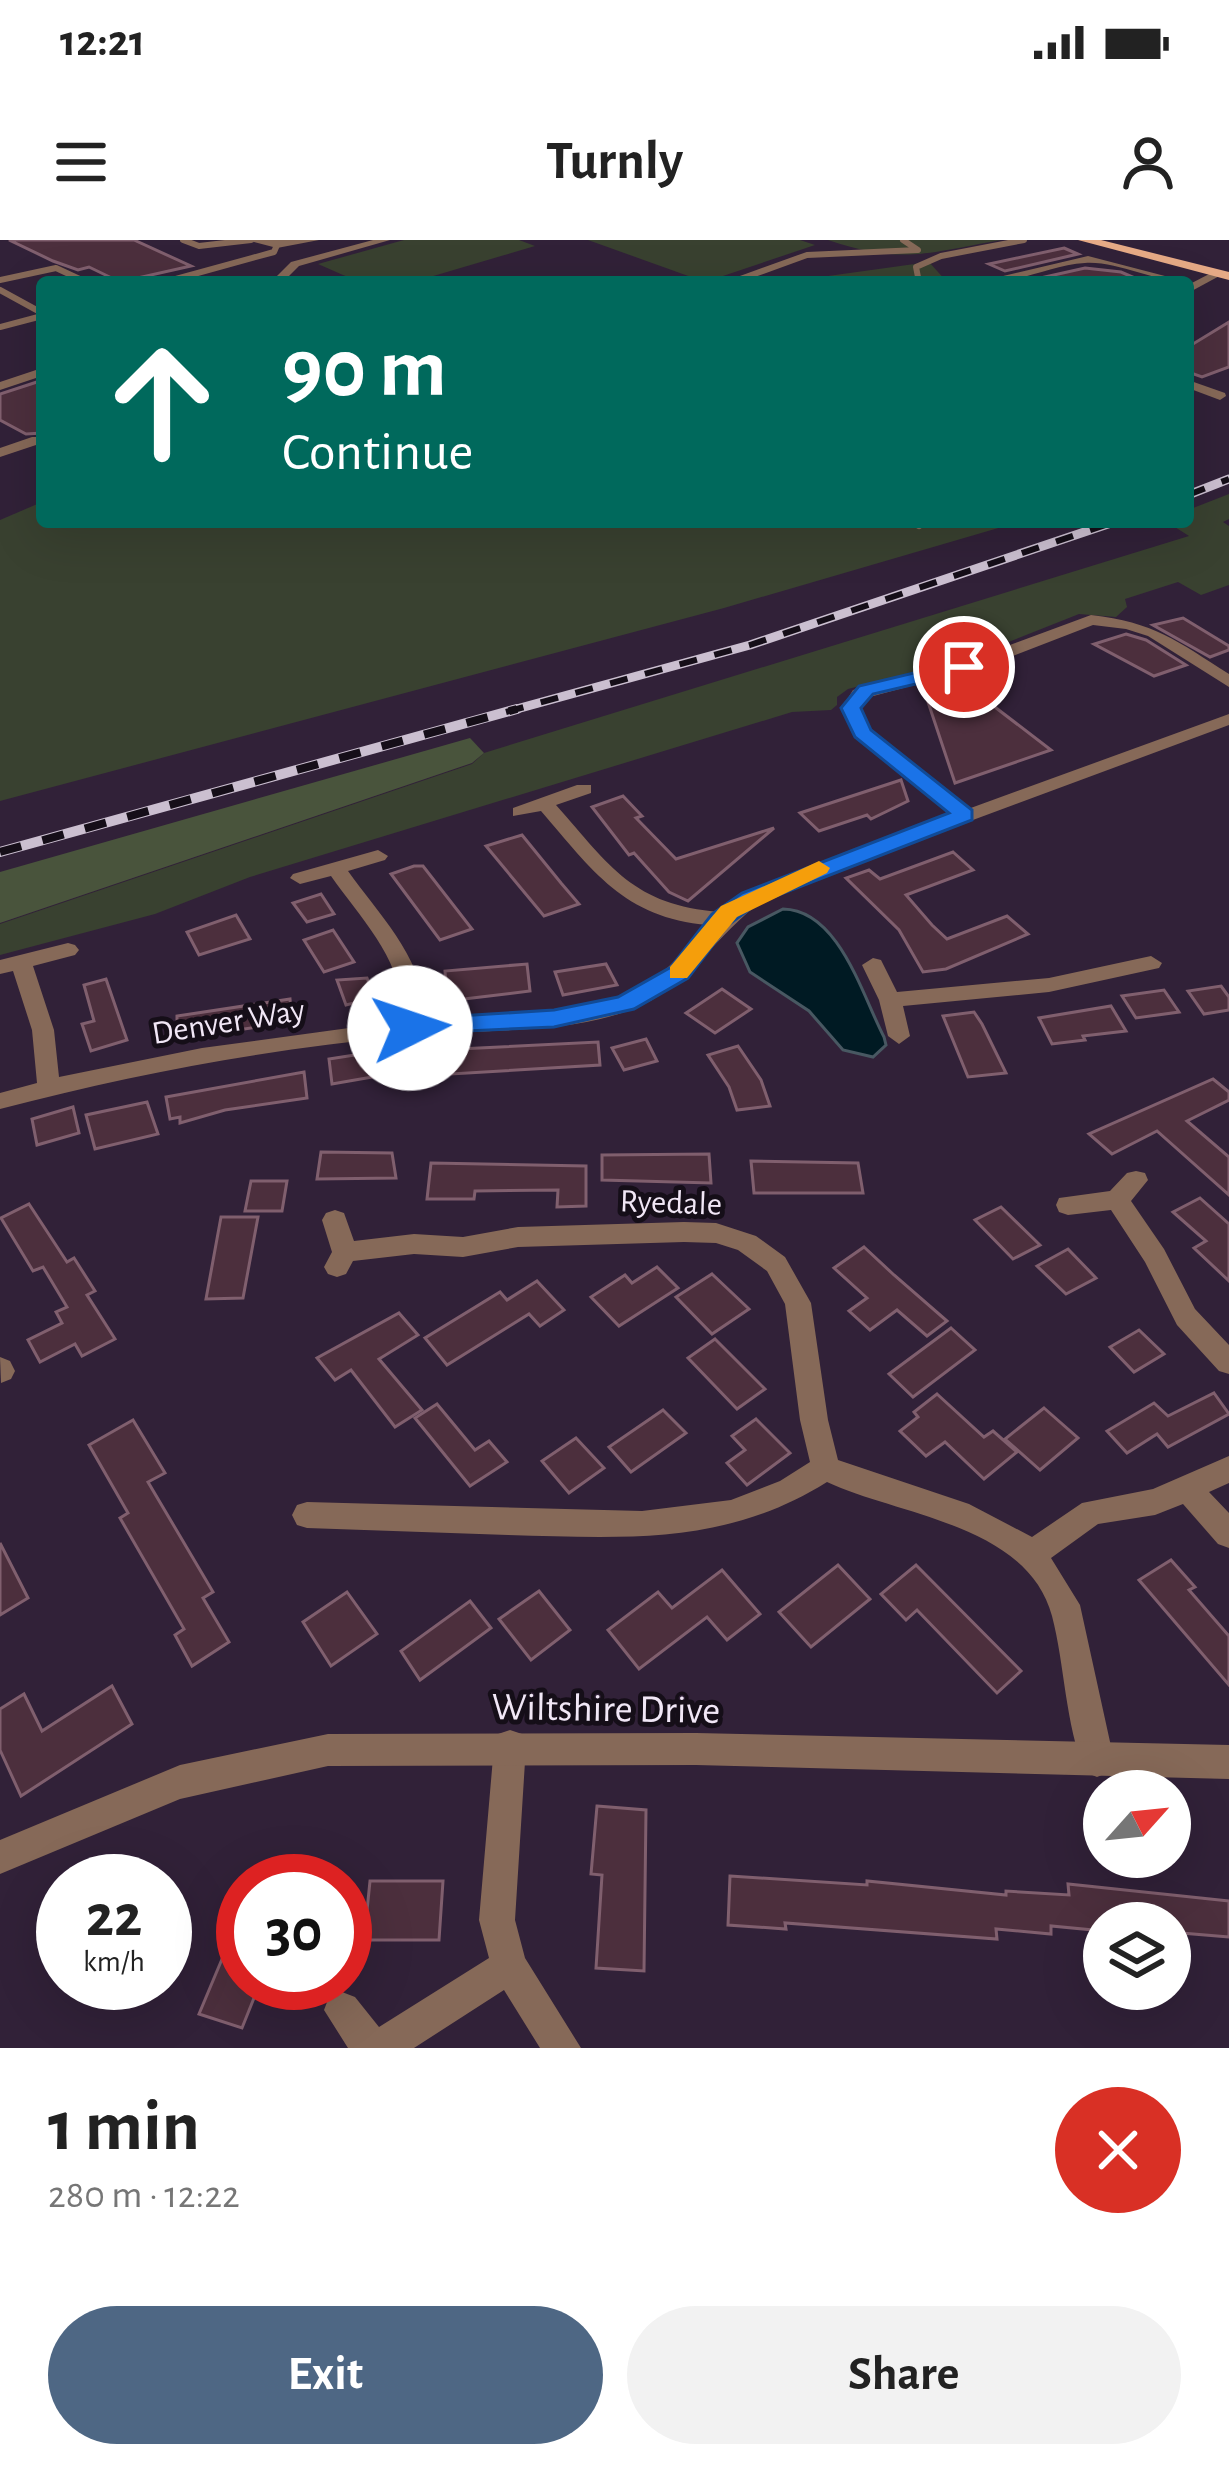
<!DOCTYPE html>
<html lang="en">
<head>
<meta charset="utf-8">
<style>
  body { margin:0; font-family:"Alegreya Sans",sans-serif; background:#f2f2f2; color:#222; height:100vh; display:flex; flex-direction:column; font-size:45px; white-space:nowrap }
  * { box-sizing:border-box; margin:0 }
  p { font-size:39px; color:#767676 }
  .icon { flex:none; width:66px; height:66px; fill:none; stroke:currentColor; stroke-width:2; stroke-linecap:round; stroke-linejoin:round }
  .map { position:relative; height:1808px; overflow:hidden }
  .drawer { display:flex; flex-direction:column; background:#fff; flex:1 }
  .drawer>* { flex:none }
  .top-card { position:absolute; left:36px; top:36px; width:1158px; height:252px; border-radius:12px; box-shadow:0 12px 48px #0002; background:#00695c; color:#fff; overflow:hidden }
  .needle { width:78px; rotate:63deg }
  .buttons { position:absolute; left:1083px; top:1530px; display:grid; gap:24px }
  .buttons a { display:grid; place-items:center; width:108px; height:108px; border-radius:50%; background:#fff; box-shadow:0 12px 48px #0002; font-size:60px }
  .speed { position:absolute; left:36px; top:1614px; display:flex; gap:24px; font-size:60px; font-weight:700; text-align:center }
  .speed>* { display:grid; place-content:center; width:156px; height:156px; border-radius:50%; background:#fff; box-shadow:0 12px 48px #0002; line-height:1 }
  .speed small { font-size:30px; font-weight:400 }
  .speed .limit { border:18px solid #d22; background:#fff; color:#111 }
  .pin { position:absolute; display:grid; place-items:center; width:102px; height:102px; color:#fff; margin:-51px; border:6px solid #fff; border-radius:50%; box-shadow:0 3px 12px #0007 }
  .me { position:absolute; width:132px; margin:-66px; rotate:86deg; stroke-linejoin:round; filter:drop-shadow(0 0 9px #0008) }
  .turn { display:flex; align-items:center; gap:42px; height:252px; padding:0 48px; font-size:54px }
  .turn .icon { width:156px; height:156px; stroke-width:2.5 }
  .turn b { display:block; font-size:84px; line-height:102px }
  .round { display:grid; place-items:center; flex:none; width:126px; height:126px; border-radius:63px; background:#f2f2f2 }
  .head { display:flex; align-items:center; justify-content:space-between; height:204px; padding:0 48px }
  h1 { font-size:72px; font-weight:700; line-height:90px }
  .primary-button { display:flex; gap:24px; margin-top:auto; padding:24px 48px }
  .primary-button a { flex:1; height:138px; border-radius:72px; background:#4e6784; color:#fff; font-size:48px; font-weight:700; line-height:138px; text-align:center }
  .primary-button a+a { background:#f2f2f2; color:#222 }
  .status { display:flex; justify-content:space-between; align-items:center; height:84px; padding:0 60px; background:#fff; direction:ltr }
  .status svg { height:33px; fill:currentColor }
  header { display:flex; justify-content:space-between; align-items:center; height:156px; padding:0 48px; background:#fff; font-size:54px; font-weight:700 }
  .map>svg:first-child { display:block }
  .green { fill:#394130 }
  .forest { fill:#49543c }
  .water { fill:#001a23; stroke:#485862; stroke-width:3 }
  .building { fill:#4c2f3d; stroke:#805f6e; stroke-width:3 }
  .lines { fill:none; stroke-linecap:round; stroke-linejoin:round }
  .service-far1 { stroke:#866958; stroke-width:6 }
  .service { stroke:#866958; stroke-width:8 }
  .minor { fill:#866958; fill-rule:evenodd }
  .tertiary { fill:#866958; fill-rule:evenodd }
  .primary { fill:#e6aa86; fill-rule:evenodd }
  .rail-far1-casing { stroke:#cbbfd0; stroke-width:9 }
  .rail-casing { stroke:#cbbfd0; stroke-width:10 }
  .rail-far1 { stroke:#150e18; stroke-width:6; stroke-dasharray:18; stroke-linecap:butt }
  .rail { stroke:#150e18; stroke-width:8; stroke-dasharray:22; stroke-linecap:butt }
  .route { fill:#1a73e8; stroke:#114b97; stroke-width:3 }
  .slow { fill:#f59e0b }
  .labels { text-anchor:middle; stroke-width:10; stroke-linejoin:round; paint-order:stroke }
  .street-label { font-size:33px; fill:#f1e7f6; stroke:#150e18 }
  .near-street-label { font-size:39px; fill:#f1e7f6; stroke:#150e18 }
</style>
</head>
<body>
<div class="status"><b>12:21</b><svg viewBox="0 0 49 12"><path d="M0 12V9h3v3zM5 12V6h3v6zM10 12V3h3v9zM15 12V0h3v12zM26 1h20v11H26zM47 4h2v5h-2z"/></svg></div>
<header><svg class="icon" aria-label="menu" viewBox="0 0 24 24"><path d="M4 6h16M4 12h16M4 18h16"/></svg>Turnly<svg class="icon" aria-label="person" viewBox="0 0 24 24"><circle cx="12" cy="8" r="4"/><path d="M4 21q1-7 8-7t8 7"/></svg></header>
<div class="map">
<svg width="1229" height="1808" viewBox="0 0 1229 1808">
  <rect width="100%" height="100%" fill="#312138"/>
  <g class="green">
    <path d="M404 0H519L535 6 413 42H359L318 24Z"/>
    <path d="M588 0H800L815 5 705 42Z"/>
    <path d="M828 0H1001C927 13 902 25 828 0Z"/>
    <path d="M929 22 947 42H785Z"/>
    <path d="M1229 254V279L1223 282 1229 286V345L1201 355 1178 342 1125 359 1127 367 1116 377 1079 374 966 419 848 449 837 457V465L831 470 792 472 250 637 155 674 0 715V684L472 524 484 513 1189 296 1167 282H1188V270Z"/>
    <path d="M42 262V282H1019L724 368 0 561V280Z"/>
  </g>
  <path class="forest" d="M470 498 484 513 472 523 0 683V632Z"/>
  <path class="water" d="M783 669C839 670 862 755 884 797L886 805 873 817 843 810 809 771 750 732 737 703 748 687Z"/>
  <g class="building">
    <path d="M9 0H134L191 26 120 42 89 27 78 30 53 21Z"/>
    <path d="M1064 8 1078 14 1005 31 989 24Z"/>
    <path d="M1085 28 1121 32 1144 42 1027 41Z"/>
    <path d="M1229 82V127L1202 137 1188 132V107Z"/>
    <path d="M37 142 42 145V193L26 194 0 180V154Z"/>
    <path d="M1183 378 1229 406V410L1210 417 1153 385Z"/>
    <path d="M1126 394 1146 400 1186 425 1154 436 1094 404Z"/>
    <path d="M970 448 1051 510 955 543 928 462Z"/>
    <path d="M901 540 908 561 871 579 867 575 819 591 800 573Z"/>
    <path d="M623 556 642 576 636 578 676 619 774 588 688 661 669 652 634 613 629 615 592 567Z"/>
    <path d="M522 595 561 643 579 664 544 676 486 606Z"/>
    <path d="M953 612 973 630 906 655 932 685 947 699 1007 676 1028 694 946 729 923 732 899 690 846 638 869 630 880 639Z"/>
    <path d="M414 626H423L472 689 440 700 391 634Z"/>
    <path d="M321 654 334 674 307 682 293 663Z"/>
    <path d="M236 675 250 699 199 715 187 692Z"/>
    <path d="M333 690 354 722 324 732 304 700Z"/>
    <path d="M527 724 530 751 447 761 445 731Z"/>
    <path d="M606 724 617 745 563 755 555 732Z"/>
    <path d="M367 738 375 758 346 765 337 740Z"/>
    <path d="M106 739 127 800 91 811 82 784 94 781 84 745Z"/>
    <path d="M1221 746 1229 757V770L1204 774 1188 751Z"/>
    <path d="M722 749 751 769 715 793 686 773Z"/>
    <path d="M1164 750 1179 772 1136 778 1122 756Z"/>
    <path d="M290 759 292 782 177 799V776Z"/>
    <path d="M1111 766 1126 791 1083 796 1085 800 1052 804 1039 778Z"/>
    <path d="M974 772 982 784 1006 833 968 837 943 776Z"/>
    <path d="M646 799 657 821 624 830 612 808Z"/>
    <path d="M598 802 600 825 417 836 418 811Z"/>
    <path d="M738 806 761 840 770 866 737 870 729 847 708 815Z"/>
    <path d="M374 812 378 836 332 844 329 819Z"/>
    <path d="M304 832 307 858 225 870 180 883V877L170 879 166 857Z"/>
    <path d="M1213 839 1229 852V860L1187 881 1229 917V955L1157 891 1112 914 1089 894Z"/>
    <path d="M147 862 158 894 95 909 86 875Z"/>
    <path d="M73 867 79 893 37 905 32 879Z"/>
    <path d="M321 912 392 913 396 938 317 939Z"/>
    <path d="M709 914 711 943 602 940V915Z"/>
    <path d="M751 921 858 923 863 953H754Z"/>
    <path d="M431 923 586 926V966L557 967 558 950 475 951 474 959H427Z"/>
    <path d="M251 941H287L282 971H245Z"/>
    <path d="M1200 958 1229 984V1041L1194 1008 1206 1001 1173 972Z"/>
    <path d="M29 964 67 1022 74 1018 95 1051 87 1055 115 1099 82 1116 75 1104 40 1122 28 1100 62 1083 56 1072 67 1067 43 1027 33 1031 1 978Z"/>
    <path d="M1001 967 1040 1005 1013 1019 975 980Z"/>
    <path d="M221 977H258L243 1058 206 1059Z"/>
    <path d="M864 1007 894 1035 947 1081 927 1096 897 1070 870 1090 849 1071 867 1058 834 1028Z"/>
    <path d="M1068 1009 1096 1038 1066 1054 1037 1026Z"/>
    <path d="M657 1027 678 1048 619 1086 591 1057 625 1035 632 1043Z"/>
    <path d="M712 1034 749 1069 712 1094 676 1057Z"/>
    <path d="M537 1041 564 1070 540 1086 529 1074 447 1125 425 1098 500 1052 507 1060Z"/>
    <path d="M399 1073 418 1095 379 1119 422 1170 395 1187 351 1130 335 1140 317 1118Z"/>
    <path d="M951 1088 975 1110 913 1157 889 1134Z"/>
    <path d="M1139 1090 1164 1114 1134 1132 1110 1107Z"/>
    <path d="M715 1099 765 1149 737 1169 688 1118Z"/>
    <path d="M1214 1153 1229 1174 1168 1207 1157 1194 1127 1213 1107 1191 1154 1163 1168 1176Z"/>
    <path d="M937 1154 984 1197 993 1191 1017 1212 984 1239 945 1202 926 1216 900 1191 918 1177 914 1172Z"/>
    <path d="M437 1164 475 1210 489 1201 507 1222 470 1246 415 1178Z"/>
    <path d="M1044 1168 1078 1198 1040 1230 1005 1199Z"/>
    <path d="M663 1170 686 1193 631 1232 609 1207Z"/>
    <path d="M756 1179 790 1213 747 1245 727 1223 745 1210 732 1196Z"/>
    <path d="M133 1180 165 1233 148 1242 213 1352 203 1358 229 1402 192 1426 175 1395 184 1389 120 1278 128 1273 89 1205Z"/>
    <path d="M576 1198 604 1228 569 1253 542 1221Z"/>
    <path d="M0 1303 28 1358 0 1375Z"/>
    <path d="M1171 1320 1195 1347 1189 1350 1229 1396V1445L1139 1340Z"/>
    <path d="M838 1325 870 1359 811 1407 779 1372Z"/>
    <path d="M916 1325 1021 1431 997 1453 917 1370 906 1380 881 1354Z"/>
    <path d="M722 1330 760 1374 727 1400 707 1377 639 1429 608 1390 658 1352 672 1368Z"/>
    <path d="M539 1351 570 1390 531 1420 499 1379Z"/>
    <path d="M347 1352 377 1394 331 1426 303 1382Z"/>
    <path d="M470 1361 491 1388 420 1440 401 1411Z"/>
    <path d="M112 1446 132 1484 21 1556 0 1510V1469L24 1454 42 1491Z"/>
    <path d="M597 1566 646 1570 644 1731 596 1728 602 1635 591 1634Z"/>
    <path d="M730 1636 867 1645V1641L1006 1655V1651L1069 1655 1068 1644 1229 1661V1697L1170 1692V1683H1104V1691L1051 1686V1694L996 1689 997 1699 785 1683 786 1689 728 1685Z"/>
    <path d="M370 1641H443L439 1700H364Z"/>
    <path d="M243 1669V1743H260L242 1788 199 1774Z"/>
  </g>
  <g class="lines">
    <g class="service-far1">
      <path d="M183 0 199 6 251 0"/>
      <path d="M0 40 56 28 86 42"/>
      <path d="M165 42 274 12 277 5"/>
      <path d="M732 42 807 15 918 10 903 0"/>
      <path d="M919 42 916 27 941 16 1024 0"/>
      <path d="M0 50 42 73"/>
      <path d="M0 87 42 76"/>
    </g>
    <path class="service" d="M915 282 919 285"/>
    <g class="minor">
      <path d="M246 0H319L277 8Z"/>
      <path d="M373 0H390L299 26 283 42H271L291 22Z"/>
      <path d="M1088 16 1188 42C1153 42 1118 21 1085 23 1050 25 1017 45 982 41Z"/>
      <path d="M1213 32 1223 34 1188 53V45Z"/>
      <path d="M42 128V136L0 150V142Z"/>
      <path d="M1188 140 1225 153 1226 156 1220 160 1188 148Z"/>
      <path d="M32 197H42V203L0 217V208Z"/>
      <path d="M1091 375C1154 382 1177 401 1229 434V447L1148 396 1126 389 1093 385 992 424 866 458 860 468 865 485 968 569 1229 474V485L771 655C719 688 690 748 631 770 558 796 480 788 405 796 268 809 133 834 0 869V853L37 843 32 790 13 731 0 734V720L68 703 75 705 79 710 75 715 33 726 54 790 59 837 202 808 400 781C409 726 361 679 331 636L300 644 290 638 293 634 378 610 388 616 385 620 348 631C378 674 430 724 422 779 493 774 577 785 641 748 668 732 687 707 708 685 624 678 592 630 541 571L513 576V568L577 545H591V553L556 565C611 627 633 665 720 672L757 647 952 575 851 491 842 468 853 450 980 416Z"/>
      <path d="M1151 716 1162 723 1159 728 1049 752 903 766 910 796 899 804 888 796 879 760 862 725 873 718 881 720 897 752 1049 738Z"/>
      <path d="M1136 931 1145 933 1148 940 1131 961 1164 1009 1195 1069 1229 1105V1134L1219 1131 1177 1085 1145 1022 1111 970 1068 975 1059 972 1056 965 1059 958 1110 951 1127 933Z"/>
      <path d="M335 970 344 973 354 1001 414 994 463 997 518 987 684 982 716 983 756 996 785 1017 811 1063 828 1180 838 1220 969 1264 1032 1297 1082 1263 1153 1249 1229 1216V1243L1209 1252 1229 1273V1308L1218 1304 1183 1264 1155 1275 1098 1284 1051 1318 1080 1365 1114 1520 1109 1532 1097 1537 1085 1532C1065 1483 1065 1426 1052 1376 1027 1284 900 1276 827 1242 725 1306 624 1298 508 1295 441 1293 374 1290 307 1288L297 1285 292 1275 297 1265 307 1262 642 1271 731 1260 780 1241 810 1222 800 1180 785 1064 767 1031 738 1010 716 1003 684 1002 518 1007 463 1017 414 1014 353 1021 346 1034 337 1037 328 1034 324 1027 332 1012 322 980 326 973Z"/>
      <path d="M0 1117 10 1121 15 1131 11 1139 1 1143Z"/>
      <path d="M510 1490 522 1494 526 1506 515 1680 525 1718 581 1808H540L504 1750 414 1808H348L324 1770 329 1757 342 1752 355 1757 379 1787 489 1718 479 1680 494 1506 498 1494Z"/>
    </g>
    <path class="tertiary" d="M696 1493 1229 1505V1539L696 1525 328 1526 180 1559 0 1634V1600L180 1525 328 1494Z"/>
    <path class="primary" d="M1078 0H1101L1229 32V40Z"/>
    <defs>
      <g id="rail-far1">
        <path d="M1188 255 1229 239"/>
        <path d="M506 472 750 405 1114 282"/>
      </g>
      <path id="rail" d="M0 612 517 469"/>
    </defs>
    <use href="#rail-far1" class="rail-far1-casing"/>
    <use href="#rail" class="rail-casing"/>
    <use href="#rail-far1" class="rail-far1"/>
    <use href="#rail" class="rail"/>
  </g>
  <path class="route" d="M964 421 974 427 971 431 873 454 861 468 871 490 972 570V580L758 663 728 685 688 738 634 769 554 787 401 794 398 788 401 782 410 779 554 770 618 757 671 727 712 674 742 653 949 573 855 497 841 468 859 446Z"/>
  <path class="slow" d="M819 621 830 628 827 633 737 677 687 738H670V727L721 666Z"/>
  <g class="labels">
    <g class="street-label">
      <text transform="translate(228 780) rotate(-9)" y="12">Denver Way</text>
      <text transform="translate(671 961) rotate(2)" y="12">Ryedale</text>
    </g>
    <g class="near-street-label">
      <text transform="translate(606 1467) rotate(1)" y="14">Wiltshire Drive</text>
    </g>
  </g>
</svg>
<div class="buttons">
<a><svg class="needle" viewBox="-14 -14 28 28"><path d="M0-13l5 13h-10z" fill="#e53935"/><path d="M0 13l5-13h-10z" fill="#767676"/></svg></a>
<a><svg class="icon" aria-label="layers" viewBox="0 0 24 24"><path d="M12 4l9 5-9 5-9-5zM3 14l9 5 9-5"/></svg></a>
</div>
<div class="speed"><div>22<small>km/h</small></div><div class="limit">30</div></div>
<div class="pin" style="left:964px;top:427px;background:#d93025"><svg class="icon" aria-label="arrive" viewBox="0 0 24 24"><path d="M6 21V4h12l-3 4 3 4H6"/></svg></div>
<svg class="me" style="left:410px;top:788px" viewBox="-20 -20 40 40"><circle r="19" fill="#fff"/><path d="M0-13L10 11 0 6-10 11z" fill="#1a73e8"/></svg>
<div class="top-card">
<div class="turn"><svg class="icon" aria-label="ahead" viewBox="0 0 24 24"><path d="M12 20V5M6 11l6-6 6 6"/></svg><div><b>90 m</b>Continue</div></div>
</div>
</div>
<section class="drawer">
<div class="head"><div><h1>1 min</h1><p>280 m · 12:22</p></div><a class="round" style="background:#d93025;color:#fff"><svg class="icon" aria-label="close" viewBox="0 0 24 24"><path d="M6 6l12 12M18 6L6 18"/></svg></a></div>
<div class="primary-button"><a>Exit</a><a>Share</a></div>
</section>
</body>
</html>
